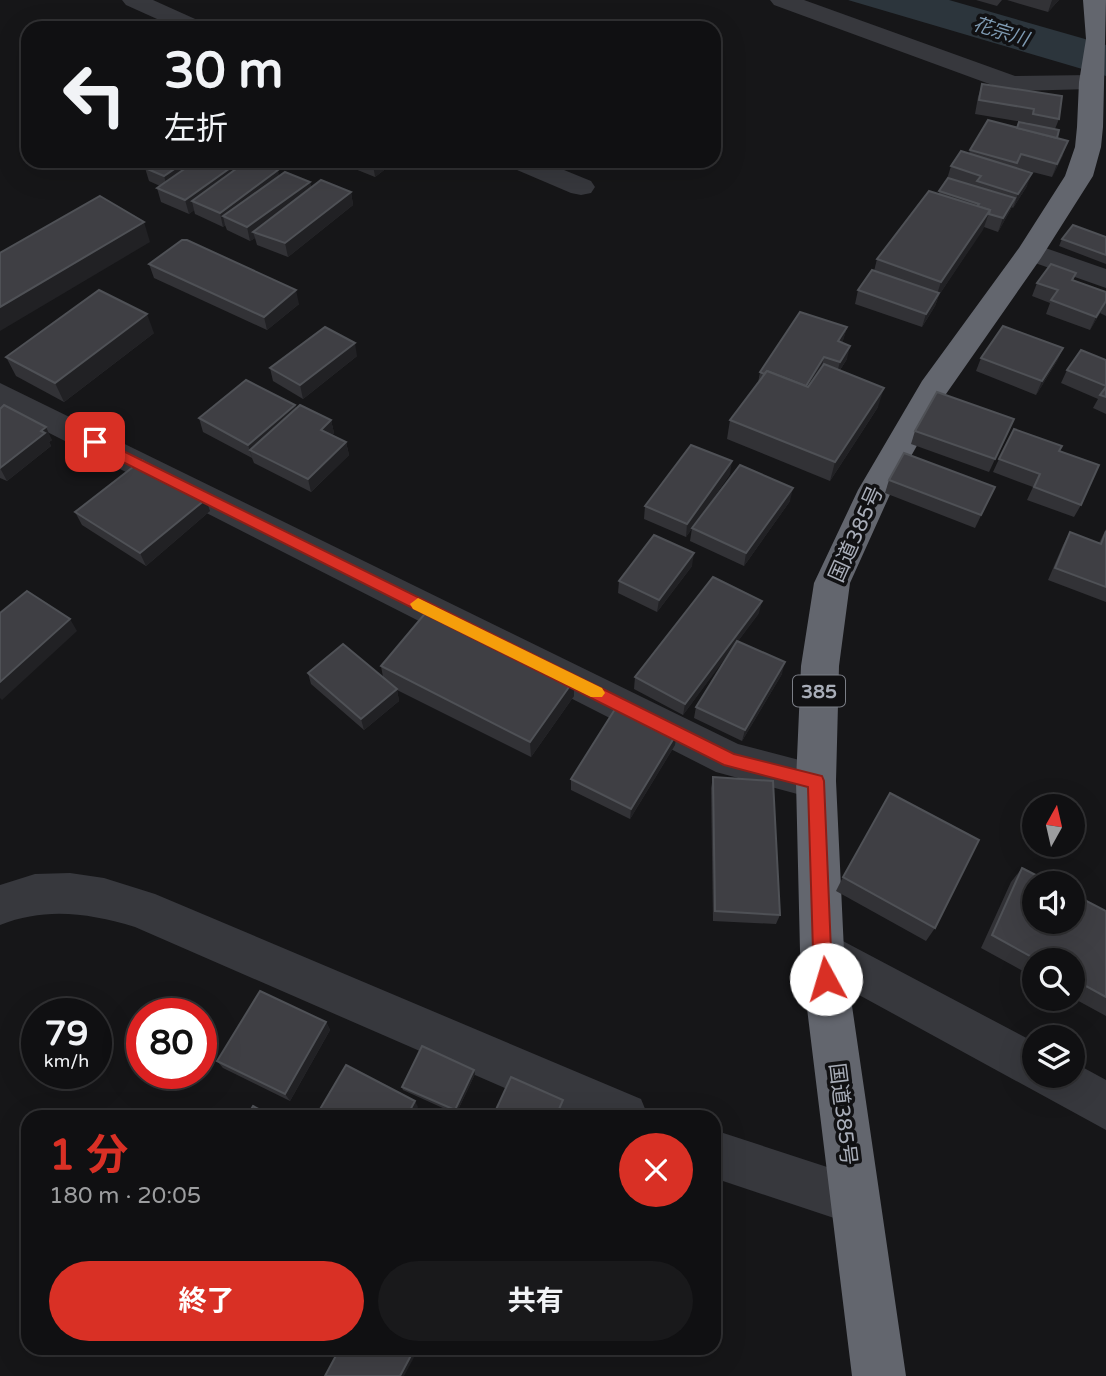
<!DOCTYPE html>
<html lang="ja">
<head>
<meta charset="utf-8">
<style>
  body { margin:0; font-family:"Varela Round","Noto Sans JP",sans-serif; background:#19191b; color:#f1f3f6; height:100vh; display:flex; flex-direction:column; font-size:26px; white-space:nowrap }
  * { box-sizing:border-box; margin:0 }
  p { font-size:23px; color:#9c9d9f }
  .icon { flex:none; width:38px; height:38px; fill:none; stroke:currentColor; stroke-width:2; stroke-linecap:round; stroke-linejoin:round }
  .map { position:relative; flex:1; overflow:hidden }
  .panel { position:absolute; left:21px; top:1110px; width:700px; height:245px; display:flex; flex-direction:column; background:#101012; border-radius:21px; box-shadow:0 7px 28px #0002,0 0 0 2px #303032 }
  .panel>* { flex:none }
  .banner { position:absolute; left:21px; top:21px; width:700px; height:147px; border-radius:21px; box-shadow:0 7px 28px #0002,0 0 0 2px #303032; background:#101012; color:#f1f3f6; overflow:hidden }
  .needle { width:46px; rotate:8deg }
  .buttons { position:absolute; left:1022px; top:794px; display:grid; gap:14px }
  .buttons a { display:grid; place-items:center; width:63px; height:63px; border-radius:50%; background:#101012; box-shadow:0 7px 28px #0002,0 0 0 2px #303032; font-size:35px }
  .speed { position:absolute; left:21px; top:998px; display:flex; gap:14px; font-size:35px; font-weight:700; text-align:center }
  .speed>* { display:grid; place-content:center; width:91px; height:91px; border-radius:50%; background:#101012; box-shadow:0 7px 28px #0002,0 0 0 2px #303032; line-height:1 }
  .speed small { font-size:18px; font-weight:400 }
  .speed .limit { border:10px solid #d22; background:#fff; color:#111 }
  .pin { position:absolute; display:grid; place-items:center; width:60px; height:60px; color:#fff; margin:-30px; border-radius:14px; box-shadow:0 4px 10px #0006 }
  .me { position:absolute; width:77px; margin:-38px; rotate:354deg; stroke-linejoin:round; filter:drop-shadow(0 0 5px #0008) }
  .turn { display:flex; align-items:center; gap:24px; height:147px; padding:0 28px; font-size:32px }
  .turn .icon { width:91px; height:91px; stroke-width:2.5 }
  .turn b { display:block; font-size:49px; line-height:60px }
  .round { display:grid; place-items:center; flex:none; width:74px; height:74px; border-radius:37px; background:#19191b }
  .summary { display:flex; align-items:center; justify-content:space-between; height:119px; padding:0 28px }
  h1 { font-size:42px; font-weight:700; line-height:52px; color:#d93025 }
  .primary-button { display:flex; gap:14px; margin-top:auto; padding:14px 28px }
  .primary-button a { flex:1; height:80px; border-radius:42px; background:#d93025; color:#fff; font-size:28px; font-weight:700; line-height:80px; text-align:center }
  .primary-button a+a { background:#19191b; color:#f1f3f6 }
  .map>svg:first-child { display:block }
  .water { fill:#2c353c }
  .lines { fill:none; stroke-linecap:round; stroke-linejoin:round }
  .street { fill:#37383d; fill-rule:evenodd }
  .highway { fill:#63666e; fill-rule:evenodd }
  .wall { fill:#323236 }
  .shaded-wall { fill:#212124 }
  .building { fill:#3f3f44; stroke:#4f5156; stroke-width:2 }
  .route { fill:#d93025; stroke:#8d1f18; stroke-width:2 }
  .slow { fill:#f59e0b }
  .labels { text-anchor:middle; stroke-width:7; stroke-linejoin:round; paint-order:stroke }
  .far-water-label { font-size:19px; font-style:italic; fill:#7f9bb3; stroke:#111113 }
  .shield { fill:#111113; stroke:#7b7e86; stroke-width:2 }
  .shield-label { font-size:19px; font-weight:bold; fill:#a8adb8 }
  .street-label { font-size:21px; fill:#a8adb8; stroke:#111113 }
</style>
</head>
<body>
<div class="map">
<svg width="1106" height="1376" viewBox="0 0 1106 1376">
  <rect width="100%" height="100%" fill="#161618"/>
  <path class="water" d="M848 0H949L1106 45V76Z"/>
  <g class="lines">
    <g class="street">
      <path d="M122 0H153L204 23 208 28H177L126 5Z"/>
      <path d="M770 0H804L1015 76 1091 75 1100 77 1103 82 1100 87 1091 89 1012 91 1003 89 774 5Z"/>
      <path d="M506 161H542L591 181 595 187 591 193 581 195 571 193 510 167Z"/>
      <path d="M1031 243 1106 269V288L1021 258 1017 252 1021 246Z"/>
      <path d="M0 383 738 744 830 768 836 781 830 794 816 799 716 772 0 408Z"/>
      <path d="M70 873 104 878 155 894 641 1099 648 1116H569L135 927C88 913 46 907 0 925V885L35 874Z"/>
      <path d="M822 930 1034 1042V1076H1073V1062L1106 1080V1130L806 966 800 951 806 936Z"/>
      <path d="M714 1130 873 1182 880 1200 873 1218 855 1225 714 1178Z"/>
    </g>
    <path class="highway" d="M1083 0H1106L1103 127 1101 147 1093 176 1041 258 946 394 892 490 850 583 839 666 836 781 844 951 906 1376H852L800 951 796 781 801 666 814 583 858 490 922 381 1019 248 1065 176 1075 147 1077 127 1079 82 1086 39Z"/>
  </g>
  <g class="wall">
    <path d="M976 0H1002L997 6Z"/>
    <path d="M1007 0H1059L1048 12Z"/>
    <path d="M982 84 1059 119 1055 129 1057 138 1063 155 1052 177 1017 168 1027 186 1013 208 1012 207 998 232 984 227 939 295 935 306 922 327 855 304 858 290 874 271 877 259 938 194 947 179 951 166 969 154 970 150 1029 124V123L975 114 978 97Z"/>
    <path d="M335 161H391L392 164 375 177Z"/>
    <path d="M246 162 279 176 310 182 311 188 351 192 353 205 288 257 257 245 255 238 250 241 227 230 225 225 223 227 195 214 194 210 189 214 161 202 157 188 160 186 149 181 145 168Z"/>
    <path d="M1106 237V264L1059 246 1062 239Z"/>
    <path d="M149 264 299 304 267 330 154 278Z"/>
    <path d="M1076 273 1073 280 1106 292V316L1100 313 1090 330 1046 314 1050 303 1032 296 1037 283Z"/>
    <path d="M847 327 842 343 847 359 840 370 878 407 830 481 727 439 730 420 758 383 760 372Z"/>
    <path d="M154 333 64 402 16 376 6 357Z"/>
    <path d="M1063 348 1057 361 1036 395 976 371 981 358Z"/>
    <path d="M357 356 303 399 273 381 270 368Z"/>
    <path d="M1106 360V414L1093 408 1098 399 1061 383 1067 370Z"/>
    <path d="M295 405 296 408 331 420 334 433 332 435 346 442 349 455 311 492 254 463 252 458 203 432 199 418Z"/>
    <path d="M0 408 52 440 49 442 51 446 7 481 0 478Z"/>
    <path d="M1014 419 989 472 911 444 915 431Z"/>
    <path d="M1059 451 1081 505 1074 517 1027 500 1033 487 993 472 999 459Z"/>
    <path d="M730 474 686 537 644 519 645 506Z"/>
    <path d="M889 480 995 487 975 528 885 493Z"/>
    <path d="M790 501 744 566 690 541 692 528Z"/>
    <path d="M210 511 146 566 82 525 75 512Z"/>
    <path d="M1106 529V602L1048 580 1063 545 1070 532 1099 543Z"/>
    <path d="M692 566 657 612 618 593 619 581Z"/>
    <path d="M759 613 738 641 782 674 742 741 694 718 696 707 730 651 683 715 634 689 635 677Z"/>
    <path d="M381 666 574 680V696L531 757 397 690 399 701 364 730 311 684 308 673 383 677Z"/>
    <path d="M675 745 630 819 571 790V779Z"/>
    <path d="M713 777 780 915 776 924 713 921 711 788Z"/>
    <path d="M1022 868 1106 911V1016L1073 998V961H1034V977L981 948 1011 882Z"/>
    <path d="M843 877 935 928 926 941 836 891Z"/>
    <path d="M326 1022 330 1030 290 1101 223 1068 217 1061Z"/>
    <path d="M475 1074 456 1114 403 1090 402 1087Z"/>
  </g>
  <g class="shaded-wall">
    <path d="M1052 0H1059L1048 12Z"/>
    <path d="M1068 141 1063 155 1052 177 1057 164Z"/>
    <path d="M186 161H209L168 190 164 176Z"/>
    <path d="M240 161H245L248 171 192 201 194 210 189 214 185 200Z"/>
    <path d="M376 161H391L392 164 375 177 373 164Z"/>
    <path d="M278 170 281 183 223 216 225 225 223 227 220 213Z"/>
    <path d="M1032 173 1027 186 1013 208 1018 194Z"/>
    <path d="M310 182 312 196 253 232 255 238 250 241 247 227Z"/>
    <path d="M351 192 353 205 288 257 285 243Z"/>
    <path d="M1015 198 1010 211 998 232 1003 218Z"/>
    <path d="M990 210 983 230 939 295 935 306 922 327 926 314 935 300 941 282Z"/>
    <path d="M144 222 150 242 0 331V307Z"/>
    <path d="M296 290 299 304 267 330 264 317Z"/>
    <path d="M1106 301 1100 313 1090 330 1096 317Z"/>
    <path d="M147 314 154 333 64 402 55 383Z"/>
    <path d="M847 327 843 341 835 355 838 341Z"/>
    <path d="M355 343 357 356 303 399 300 385Z"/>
    <path d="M850 346 847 359 836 376 840 362Z"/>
    <path d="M1063 348 1057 361 1036 395 1042 381Z"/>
    <path d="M824 357 821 370 801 401 804 388Z"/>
    <path d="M884 388 878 407 830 481 835 462Z"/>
    <path d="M295 405 298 418 250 450 252 458 248 445Z"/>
    <path d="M331 420 334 433 324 443 321 430Z"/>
    <path d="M46 427 52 440 49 442 51 446 7 481 0 468Z"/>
    <path d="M346 442 349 455 311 492 308 479Z"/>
    <path d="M732 461 730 474 686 537 687 524Z"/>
    <path d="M793 488 790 501 744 566 746 553Z"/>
    <path d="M206 499 210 511 146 566 140 553Z"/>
    <path d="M694 553 692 566 657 612 659 600Z"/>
    <path d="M762 601 759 613 683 715 685 704Z"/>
    <path d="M70 619 77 631 2 700 0 698V682Z"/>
    <path d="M785 662 782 674 742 741 745 730Z"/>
    <path d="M574 680V696L531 757 530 742Z"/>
    <path d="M397 689 399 701 364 730 361 719Z"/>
    <path d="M677 733 675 745 630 819 631 809Z"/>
    <path d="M326 1022 330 1030 290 1101 285 1094Z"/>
    <path d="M474 1070 475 1074 456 1114 455 1110Z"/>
    <path d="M415 1101 418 1107 413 1116H407Z"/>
    <path d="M415 1348H419L404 1376H400Z"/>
  </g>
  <g class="building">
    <path d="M982 84 1062 96 1059 119 1033 114 1034 109 979 100Z"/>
    <path d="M988 120 1068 141 1057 164 1021 154 1017 163 970 150Z"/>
    <path d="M1019 122 1059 130 1057 138 1017 128Z"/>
    <path d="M961 151 1032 173 1018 194 977 181 981 176 951 166Z"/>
    <path d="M155 161H186L164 176 145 168Z"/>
    <path d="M196 161H240L185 200 157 188Z"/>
    <path d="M247 161H257L278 170 220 213 192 201Z"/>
    <path d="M285 172 310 182 247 227 223 216Z"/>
    <path d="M948 178 1015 198 1003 218 989 214 990 210 977 206 979 204 939 191Z"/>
    <path d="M321 180 351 192 285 243 253 232Z"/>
    <path d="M929 191 990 210 941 282 877 259Z"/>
    <path d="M100 196 144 222 0 307V253Z"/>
    <path d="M1073 225 1106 237V255L1062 239Z"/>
    <path d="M182 240H187L296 290 264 317 149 264Z"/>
    <path d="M1051 264 1076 273 1072 280 1106 292V301L1096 317 1051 300 1058 290 1037 283Z"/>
    <path d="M872 270 939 293 926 314 858 290Z"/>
    <path d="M99 290 147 314 55 383 6 357Z"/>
    <path d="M800 312 847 327 838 341 850 346 840 362 824 357 806 386 767 371 764 374 760 372Z"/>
    <path d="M1003 326 1063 348 1042 381 981 358Z"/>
    <path d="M325 327 355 343 300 385 270 368Z"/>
    <path d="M1081 350 1106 360V386L1067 370Z"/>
    <path d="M824 364 884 388 835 462 730 420 767 371 808 387Z"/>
    <path d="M246 380 295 405 248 445 199 418Z"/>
    <path d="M1106 387V397L1100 395Z"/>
    <path d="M937 392 1014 419 995 459 915 431Z"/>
    <path d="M4 405 46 427 41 431 45 433 0 468V409Z"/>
    <path d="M300 405 331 420 321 430 346 442 308 479 250 450Z"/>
    <path d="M1014 429 1062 446 1059 451 1099 465 1081 505 1034 487 1040 474 999 459Z"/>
    <path d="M691 445 732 461 687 524 645 506Z"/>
    <path d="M904 453 995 487 981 515 889 480Z"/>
    <path d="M142 460 206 499 140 553 75 512Z"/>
    <path d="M740 465 793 488 746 553 692 528Z"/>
    <path d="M1106 531V587L1055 568 1070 532 1101 544Z"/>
    <path d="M654 535 694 553 659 600 619 581Z"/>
    <path d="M713 577 762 601 685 704 635 677Z"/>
    <path d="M27 591 70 619 0 682V613Z"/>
    <path d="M428 610 574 680 530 742 381 666Z"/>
    <path d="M737 641 785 662 745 730 696 707Z"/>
    <path d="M343 644 397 689 361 719 308 673Z"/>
    <path d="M617 706 677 733 631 809 571 779Z"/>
    <path d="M713 777 773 781 780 915 715 911Z"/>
    <path d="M890 793 979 840 935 928 843 877Z"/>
    <path d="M1022 868 1053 884H1034V922H1073V894L1106 911V997L1073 979V961H1039L992 935Z"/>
    <path d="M260 991 326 1022 285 1094 217 1061Z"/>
    <path d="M422 1046 474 1070 455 1110 402 1087Z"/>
    <path d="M346 1065 415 1101 407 1116H316Z"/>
    <path d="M511 1077 563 1100 556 1116H493Z"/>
    <path d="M253 1106 272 1116H247Z"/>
    <path d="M340 1348H415L400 1376H325Z"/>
  </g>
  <path class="route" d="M95 437 734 754 822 776 824 781 831 951 835 979 832 986 826 988 819 986 813 951 808 787 724 765 91 446 89 442Z"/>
  <path class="slow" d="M418 598 602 688 605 693 602 697H591L413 609 410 604Z"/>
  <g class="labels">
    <g class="far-water-label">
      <text transform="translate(1001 31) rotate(17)" y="7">花宗川</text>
    </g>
    <rect class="shield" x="793" y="675.5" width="52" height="31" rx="5"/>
    <g class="shield-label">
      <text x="819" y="698">385</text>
    </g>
    <g class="street-label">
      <text transform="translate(856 534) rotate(-66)" y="7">国道385号</text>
      <text transform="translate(843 1114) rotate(83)" y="7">国道385号</text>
    </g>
  </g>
</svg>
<div class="buttons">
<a><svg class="needle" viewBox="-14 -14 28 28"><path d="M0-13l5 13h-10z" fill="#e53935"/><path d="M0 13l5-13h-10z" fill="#9c9d9f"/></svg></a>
<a><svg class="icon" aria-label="sound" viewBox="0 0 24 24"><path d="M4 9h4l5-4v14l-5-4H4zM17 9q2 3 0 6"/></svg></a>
<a><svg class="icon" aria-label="search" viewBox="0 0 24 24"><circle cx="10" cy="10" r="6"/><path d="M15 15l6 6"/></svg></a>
<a><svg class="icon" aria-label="layers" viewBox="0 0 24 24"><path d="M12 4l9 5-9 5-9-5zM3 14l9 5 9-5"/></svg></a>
</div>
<div class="speed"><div>79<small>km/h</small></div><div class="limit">80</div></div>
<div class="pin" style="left:95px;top:442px;background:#d93025"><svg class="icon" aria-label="arrive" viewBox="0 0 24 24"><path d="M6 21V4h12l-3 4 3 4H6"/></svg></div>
<svg class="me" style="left:826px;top:979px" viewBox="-20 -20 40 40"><circle r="19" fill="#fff"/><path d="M0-13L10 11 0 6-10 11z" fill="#d93025"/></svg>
<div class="banner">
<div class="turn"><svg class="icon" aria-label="left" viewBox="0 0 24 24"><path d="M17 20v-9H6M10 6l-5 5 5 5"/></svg><div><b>30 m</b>左折</div></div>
</div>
<section class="panel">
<div class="summary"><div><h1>1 分</h1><p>180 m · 20:05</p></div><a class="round" style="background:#d93025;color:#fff"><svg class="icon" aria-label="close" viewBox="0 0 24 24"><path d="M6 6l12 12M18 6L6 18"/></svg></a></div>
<div class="primary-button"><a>終了</a><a>共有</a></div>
</section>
</div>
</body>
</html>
